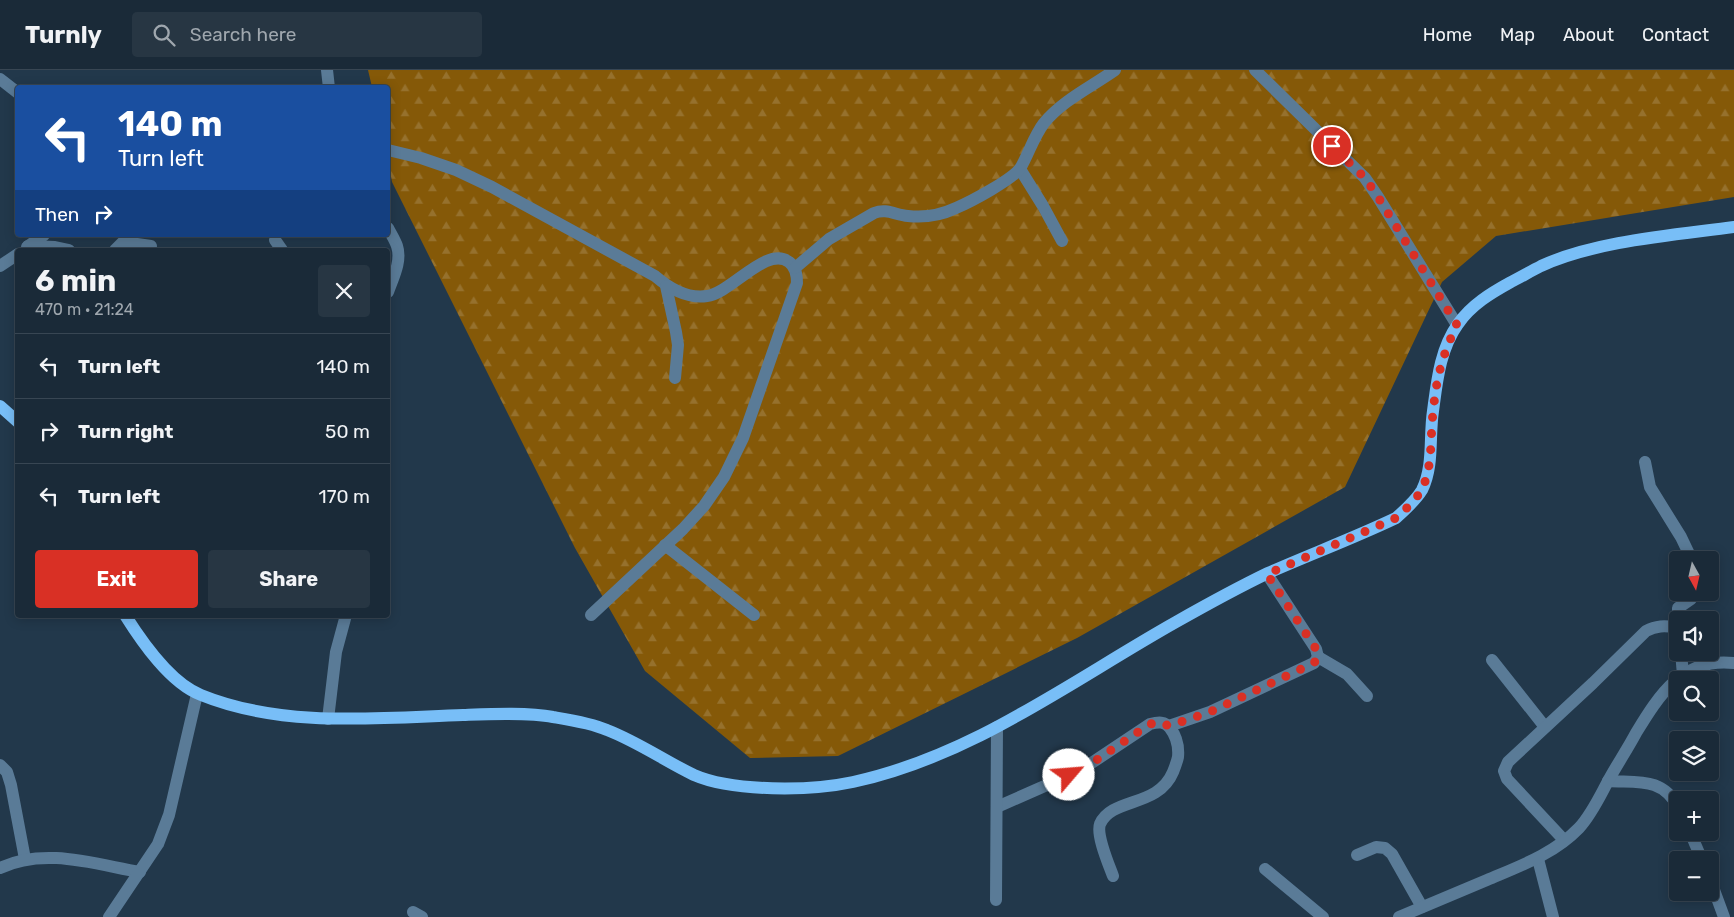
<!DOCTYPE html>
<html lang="en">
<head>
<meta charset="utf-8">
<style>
  body { margin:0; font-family:Rubik,sans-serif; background:#273643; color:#f1f3f6; height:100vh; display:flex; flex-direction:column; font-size:19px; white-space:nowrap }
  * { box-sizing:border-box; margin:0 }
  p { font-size:16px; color:#9fa7ae }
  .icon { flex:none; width:28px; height:28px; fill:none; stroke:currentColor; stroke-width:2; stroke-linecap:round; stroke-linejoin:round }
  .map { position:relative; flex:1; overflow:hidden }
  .panel { position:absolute; left:15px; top:178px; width:375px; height:370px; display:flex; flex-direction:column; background:#1a2a38; border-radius:5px; box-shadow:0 2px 12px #0003,0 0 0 1px #384653 }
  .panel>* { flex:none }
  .banner { position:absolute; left:15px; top:15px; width:375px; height:152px; border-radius:5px; box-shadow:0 2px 12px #0003,0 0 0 1px #384653; background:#1a4fa0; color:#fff; overflow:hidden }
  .needle { width:32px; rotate:172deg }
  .controls { position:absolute; left:1669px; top:481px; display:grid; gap:10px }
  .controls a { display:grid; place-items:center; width:50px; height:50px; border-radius:5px; background:#1a2a38; box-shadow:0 2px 12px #0003,0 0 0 1px #384653; font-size:25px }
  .pin { position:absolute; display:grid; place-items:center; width:42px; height:42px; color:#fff; margin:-21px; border:2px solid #fff; border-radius:50%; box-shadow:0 1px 5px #0007 }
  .me { position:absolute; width:55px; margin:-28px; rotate:63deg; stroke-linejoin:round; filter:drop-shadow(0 0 4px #0008) }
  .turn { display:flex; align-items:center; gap:18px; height:105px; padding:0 20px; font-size:22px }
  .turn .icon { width:65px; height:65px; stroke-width:2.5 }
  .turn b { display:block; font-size:35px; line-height:42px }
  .then { display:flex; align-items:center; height:48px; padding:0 20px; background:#0003; gap:10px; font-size:19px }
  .round { display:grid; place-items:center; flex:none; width:52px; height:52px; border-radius:5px; background:#273643 }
  .head { display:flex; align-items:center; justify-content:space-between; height:85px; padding:0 20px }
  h1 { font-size:30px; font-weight:700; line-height:38px }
  .button { display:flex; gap:10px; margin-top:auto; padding:10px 20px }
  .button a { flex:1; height:58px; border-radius:5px; background:#d93025; color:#fff; font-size:20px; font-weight:700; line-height:58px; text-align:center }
  .button a+a { background:#273643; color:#f1f3f6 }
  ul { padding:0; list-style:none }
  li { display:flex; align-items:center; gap:15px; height:65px; padding:0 20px; border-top:1px solid #384653 }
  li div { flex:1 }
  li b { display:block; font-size:19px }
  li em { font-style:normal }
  header { display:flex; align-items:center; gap:30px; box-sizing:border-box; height:70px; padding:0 25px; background:#1a2a38; border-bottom:1px solid #384653 }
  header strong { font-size:24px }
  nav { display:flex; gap:28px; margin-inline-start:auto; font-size:18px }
  .search { width:350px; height:45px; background:#273643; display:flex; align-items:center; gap:12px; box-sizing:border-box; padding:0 18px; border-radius:5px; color:#9fa7ae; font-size:19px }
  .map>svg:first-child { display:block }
  .forest { fill:url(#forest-firs) }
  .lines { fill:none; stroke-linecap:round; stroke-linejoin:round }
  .minor { stroke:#5a7b97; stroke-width:12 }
  .major { stroke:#78bef7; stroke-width:12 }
  .route { stroke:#d93025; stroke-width:9; stroke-dasharray:0 16.2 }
</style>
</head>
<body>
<header>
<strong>Turnly</strong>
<div class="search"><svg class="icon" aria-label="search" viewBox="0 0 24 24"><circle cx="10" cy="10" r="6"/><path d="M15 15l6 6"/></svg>Search here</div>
<nav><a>Home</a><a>Map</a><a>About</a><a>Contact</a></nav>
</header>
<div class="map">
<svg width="1734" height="847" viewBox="0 0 1734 847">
  <defs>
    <pattern id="forest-firs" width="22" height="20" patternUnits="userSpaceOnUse" patternTransform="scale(1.25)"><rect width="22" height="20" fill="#855908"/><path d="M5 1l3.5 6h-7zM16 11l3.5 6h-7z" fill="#96712d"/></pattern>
  </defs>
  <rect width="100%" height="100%" fill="#22384b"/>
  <path class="forest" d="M368 0H1734V127L1496 166 1442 212 1345 417 1077 568 838 686 750 688 645 601 575 478 392 112 388 90V18L372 17Z"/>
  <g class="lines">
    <g class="minor">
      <path d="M327 0 329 18"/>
      <path d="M1255 0 1365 108 1378 127 1457 255"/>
      <path d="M0 9 18 23"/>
      <path d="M388 80 421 88 456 100 492 117 655 206C669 218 688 229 707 226 731 223 767 175 789 192 796 197 797 205 797 213L743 368 724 407 704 436 683 459 591 545"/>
      <path d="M1020 99 1043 136 1062 171"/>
      <path d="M388 158C391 164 395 170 397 176 402 191 393 208 388 222"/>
      <path d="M275 170 282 180"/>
      <path d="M28 176 55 177 69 180"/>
      <path d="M27 177 44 165"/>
      <path d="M115 180 123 172 151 176"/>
      <path d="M0 196 18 184"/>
      <path d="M795 198 829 169 874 143C887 138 895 145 908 146 925 148 941 145 956 138 970 132 1014 109 1021 97 1029 83 1034 66 1044 53 1063 30 1091 17 1115 0"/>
      <path d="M666 216 676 262 678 275 675 308"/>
      <path d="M1645 392 1650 417 1681 467 1692 490"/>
      <path d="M665 475 754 545"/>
      <path d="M1678 559V538L1691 529 1695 522"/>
      <path d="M1681 582 1683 605"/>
      <path d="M1318 587 1347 604 1367 626"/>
      <path d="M1492 590 1545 657"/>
      <path d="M328 649 336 582 346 545"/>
      <path d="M1169 656 1210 642 1314 593 1318 587 1316 579 1267 504"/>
      <path d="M0 695 7 702 11 715 25 789"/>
      <path d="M1608 711C1638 713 1662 707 1678 737"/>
      <path d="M997 737 1081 700 1150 654C1158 652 1165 651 1170 658 1177 667 1179 676 1178 687 1177 692 1175 697 1173 702 1158 738 1112 727 1100 754 1096 765 1109 795 1113 806"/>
      <path d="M1690 762 1702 790"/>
      <path d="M1564 770 1507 709 1504 701 1508 692 1593 613 1646 561C1657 555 1665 556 1677 557"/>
      <path d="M1357 785 1376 777 1385 778 1392 784 1422 837"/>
      <path d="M1538 789 1553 847"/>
      <path d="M0 798C44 777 94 794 140 802"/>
      <path d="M1265 799 1323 847"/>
      <path d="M1710 809 1724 847"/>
      <path d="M996 830 997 657"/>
      <path d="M413 842 422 847"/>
      <path d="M109 847 158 774 169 745 197 624"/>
      <path d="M1399 847C1428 835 1458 822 1487 810 1520 796 1554 784 1579 758 1591 745 1599 728 1607 713 1616 696 1627 680 1636 663 1659 625 1683 587 1734 593"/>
    </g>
    <g class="major">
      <path d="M0 336 18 352"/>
      <path d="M125 545C142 572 170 613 201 625 282 658 377 648 463 645 489 644 528 642 553 647 571 650 591 653 607 660 638 672 665 691 694 705 733 722 811 721 853 712 973 686 1071 611 1176 552 1206 535 1237 518 1268 503 1311 484 1354 468 1396 448 1405 440 1416 430 1422 420 1434 396 1429 367 1433 341 1437 311 1440 279 1458 254 1471 235 1491 223 1511 212 1521 207 1531 201 1541 196 1595 171 1675 165 1734 157"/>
    </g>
  </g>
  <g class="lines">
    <path class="route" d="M1069 705 1095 691 1150 654 1159 652 1169 656 1210 642 1314 593 1318 587 1316 579 1267 504 1396 448C1405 440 1416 430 1422 419 1433 396 1430 368 1433 343 1436 310 1442 285 1457 255L1378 127 1365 108 1332 76"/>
  </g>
</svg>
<div class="controls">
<a><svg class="needle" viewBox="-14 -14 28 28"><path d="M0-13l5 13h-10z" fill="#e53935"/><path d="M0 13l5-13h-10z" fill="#9fa7ae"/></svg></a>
<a><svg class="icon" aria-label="sound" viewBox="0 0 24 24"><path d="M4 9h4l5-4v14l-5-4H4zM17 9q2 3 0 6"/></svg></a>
<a><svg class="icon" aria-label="search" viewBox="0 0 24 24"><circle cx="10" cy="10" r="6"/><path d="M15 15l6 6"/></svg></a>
<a><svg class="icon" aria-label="layers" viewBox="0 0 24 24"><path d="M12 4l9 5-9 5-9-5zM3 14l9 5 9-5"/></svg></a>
<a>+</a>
<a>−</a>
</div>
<div class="pin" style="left:1332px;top:76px;background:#d93025"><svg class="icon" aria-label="arrive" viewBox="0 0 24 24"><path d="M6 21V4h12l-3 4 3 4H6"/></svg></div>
<svg class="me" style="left:1069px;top:705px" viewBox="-20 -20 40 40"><circle r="19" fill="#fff"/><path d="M0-13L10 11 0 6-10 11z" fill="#d93025"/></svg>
<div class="banner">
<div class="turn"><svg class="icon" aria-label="left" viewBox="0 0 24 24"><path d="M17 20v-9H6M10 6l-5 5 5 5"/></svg><div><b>140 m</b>Turn left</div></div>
<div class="then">Then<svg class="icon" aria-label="right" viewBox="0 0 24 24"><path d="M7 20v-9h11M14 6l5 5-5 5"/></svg></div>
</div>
<section class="panel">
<div class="head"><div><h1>6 min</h1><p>470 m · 21:24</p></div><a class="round"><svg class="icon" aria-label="close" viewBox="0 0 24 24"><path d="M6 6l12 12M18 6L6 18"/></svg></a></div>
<ul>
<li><svg class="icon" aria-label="left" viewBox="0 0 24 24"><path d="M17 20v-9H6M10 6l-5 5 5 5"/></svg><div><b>Turn left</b></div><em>140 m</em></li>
<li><svg class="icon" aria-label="right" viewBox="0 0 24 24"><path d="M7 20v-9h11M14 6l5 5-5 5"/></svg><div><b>Turn right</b></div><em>50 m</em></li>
<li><svg class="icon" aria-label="left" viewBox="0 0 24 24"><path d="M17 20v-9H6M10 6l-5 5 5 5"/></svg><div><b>Turn left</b></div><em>170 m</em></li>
</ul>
<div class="button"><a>Exit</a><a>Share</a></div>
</section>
</div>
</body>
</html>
